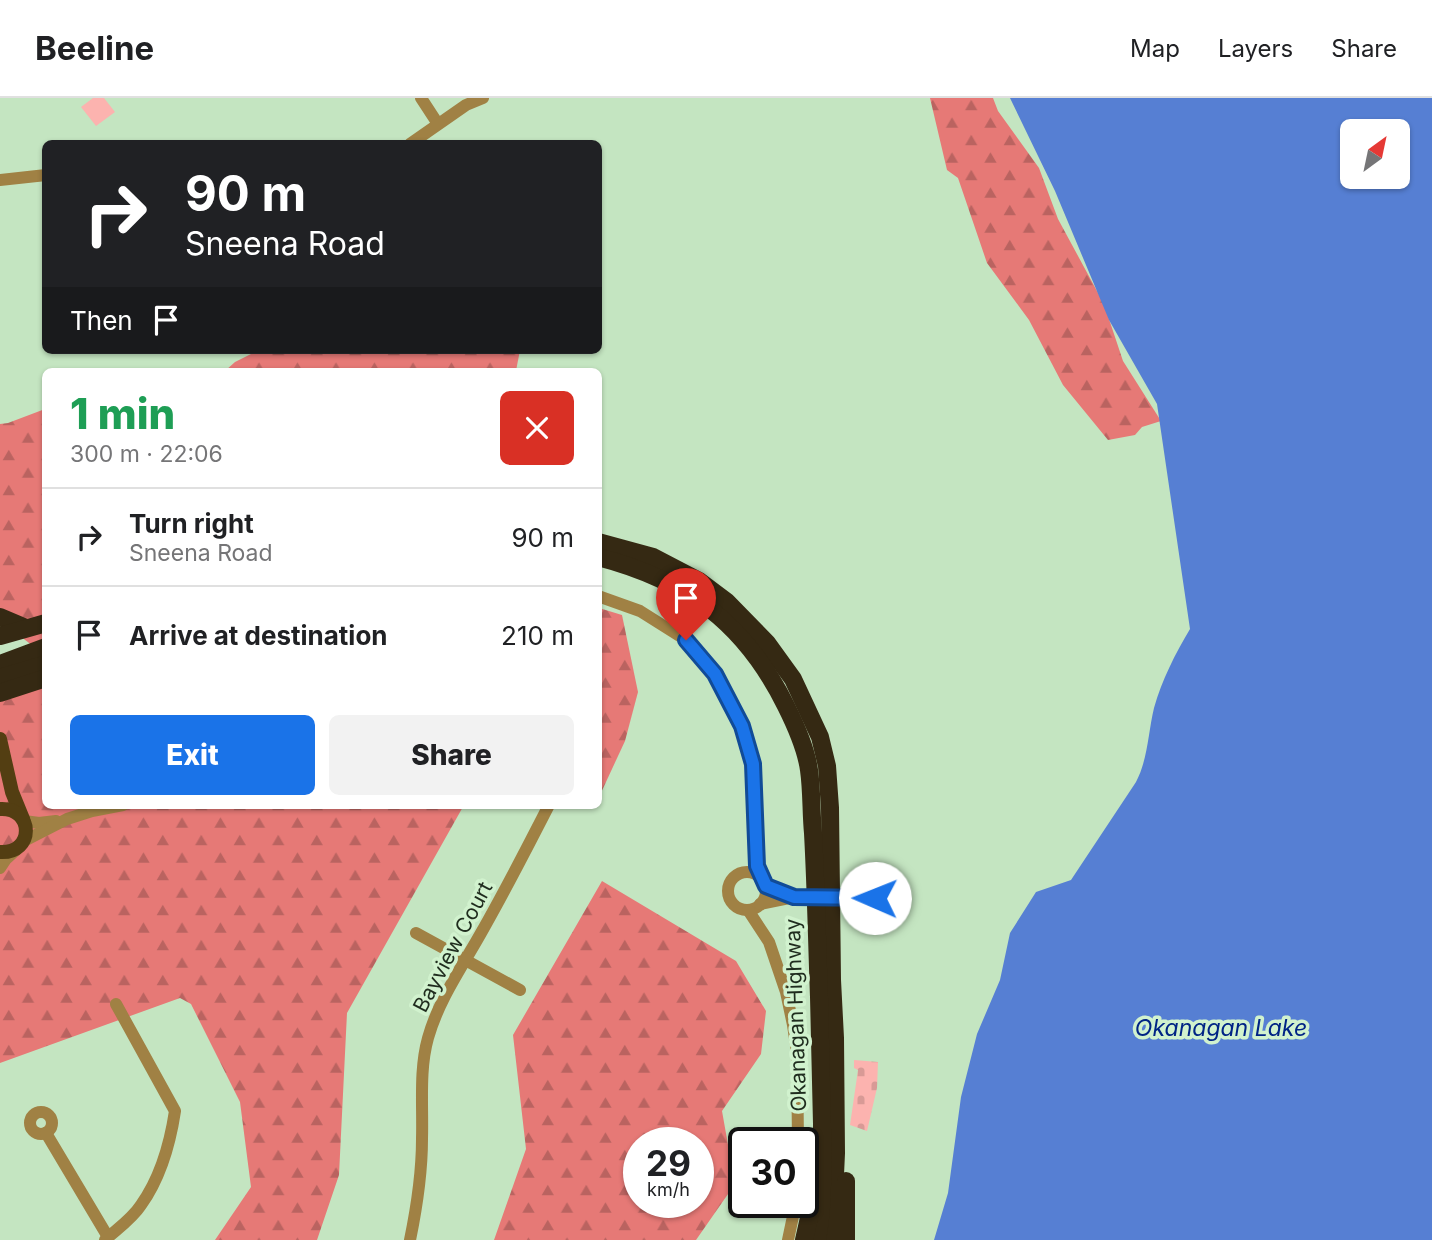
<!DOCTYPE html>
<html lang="en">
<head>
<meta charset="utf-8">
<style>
  body { margin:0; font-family:Inter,sans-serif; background:#f2f2f2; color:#202124; height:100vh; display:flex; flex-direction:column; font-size:26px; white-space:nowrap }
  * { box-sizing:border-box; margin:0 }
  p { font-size:23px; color:#757577 }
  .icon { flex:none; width:38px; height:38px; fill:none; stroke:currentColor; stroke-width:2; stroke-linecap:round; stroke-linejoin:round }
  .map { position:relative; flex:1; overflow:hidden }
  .panel { position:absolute; left:42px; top:270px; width:560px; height:441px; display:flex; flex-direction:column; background:#fff; border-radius:10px; box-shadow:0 2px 5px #0004 }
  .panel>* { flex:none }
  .banner { position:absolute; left:42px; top:42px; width:560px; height:214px; border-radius:10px; box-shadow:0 2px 5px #0004; background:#202124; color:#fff; overflow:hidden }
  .needle { width:46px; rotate:33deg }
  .tools { position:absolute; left:1340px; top:21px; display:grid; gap:14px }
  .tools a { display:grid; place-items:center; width:70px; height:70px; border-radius:10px; background:#fff; box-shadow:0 2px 5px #0004; font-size:35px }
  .speed { position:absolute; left:623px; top:1029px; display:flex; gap:14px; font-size:35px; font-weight:700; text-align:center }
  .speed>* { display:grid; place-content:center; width:91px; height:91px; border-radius:50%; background:#fff; box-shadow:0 2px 5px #0004; line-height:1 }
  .speed small { font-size:18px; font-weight:400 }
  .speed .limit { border:4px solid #111; border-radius:10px; background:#fff; color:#111 }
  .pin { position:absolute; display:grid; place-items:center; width:60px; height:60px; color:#fff; margin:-72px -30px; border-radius:50% 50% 50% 0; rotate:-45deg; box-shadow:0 0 7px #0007 }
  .pin .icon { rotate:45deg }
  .me { position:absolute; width:77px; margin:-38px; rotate:271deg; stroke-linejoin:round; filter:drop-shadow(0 0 5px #0008) }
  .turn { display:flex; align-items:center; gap:24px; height:147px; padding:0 28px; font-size:32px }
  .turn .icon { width:91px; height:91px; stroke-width:2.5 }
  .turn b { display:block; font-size:49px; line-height:60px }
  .then { display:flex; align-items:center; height:66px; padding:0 28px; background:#0003; gap:14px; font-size:26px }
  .round { display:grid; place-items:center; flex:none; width:74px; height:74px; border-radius:10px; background:#f2f2f2 }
  .headline { display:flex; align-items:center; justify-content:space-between; height:119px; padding:0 28px }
  h1 { font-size:42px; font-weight:800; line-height:52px; color:#1e9e55 }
  .button { display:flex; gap:14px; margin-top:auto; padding:14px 28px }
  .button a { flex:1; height:80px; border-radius:10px; background:#1a73e8; color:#fff; font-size:28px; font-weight:800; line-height:80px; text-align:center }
  .button a+a { background:#f2f2f2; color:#202124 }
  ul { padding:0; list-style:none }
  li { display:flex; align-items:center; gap:21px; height:98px; padding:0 28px; border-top:2px solid #e0e0e0 }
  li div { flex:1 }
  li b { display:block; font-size:26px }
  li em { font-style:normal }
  header { display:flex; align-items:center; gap:42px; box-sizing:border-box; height:98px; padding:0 35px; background:#fff; border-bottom:2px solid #e0e0e0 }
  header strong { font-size:33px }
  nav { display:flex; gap:38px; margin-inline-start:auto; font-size:24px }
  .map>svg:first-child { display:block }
  .forest { fill:url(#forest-firs); fill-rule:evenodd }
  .cemetery { fill:url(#cemetery-stones) }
  .pitch { fill:#fcb3af }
  .water { fill:#567fd3; fill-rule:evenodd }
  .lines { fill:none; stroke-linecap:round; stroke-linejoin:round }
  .minor { stroke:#a08144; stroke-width:12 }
  .major { stroke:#533e12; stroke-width:14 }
  .highway { stroke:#352913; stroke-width:18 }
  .route-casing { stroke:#114b97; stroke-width:18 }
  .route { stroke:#1a73e8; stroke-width:12 }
  .labels { text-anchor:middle; stroke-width:7; stroke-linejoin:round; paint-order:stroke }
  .street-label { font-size:21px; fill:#1f2c1e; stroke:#d1f2ce }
  .water-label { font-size:23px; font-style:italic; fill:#002485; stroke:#d1f2ce }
</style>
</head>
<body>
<header>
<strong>Beeline</strong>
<nav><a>Map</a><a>Layers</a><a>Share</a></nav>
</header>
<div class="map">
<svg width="1432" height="1142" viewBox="0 0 1432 1142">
  <defs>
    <pattern id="forest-firs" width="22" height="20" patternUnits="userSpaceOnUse" patternTransform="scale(1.75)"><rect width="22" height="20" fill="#e67976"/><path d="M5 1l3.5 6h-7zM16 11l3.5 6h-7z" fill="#ba6360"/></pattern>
    <pattern id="cemetery-stones" width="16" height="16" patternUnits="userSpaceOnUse" patternTransform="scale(1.75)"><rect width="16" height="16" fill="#fcb3af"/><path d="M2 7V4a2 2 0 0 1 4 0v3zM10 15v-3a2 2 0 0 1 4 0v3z" fill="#d89a96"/></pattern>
  </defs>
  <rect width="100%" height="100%" fill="#c4e5c1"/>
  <g class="forest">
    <path d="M930 0H993L998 13 1039 70 1058 121 1104 206 1123 263 1161 323 1142 329 1135 337 1108 342 1063 287 1029 222 987 165 958 80 947 72Z"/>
    <path d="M259 252H520L516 273H225L235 264Z"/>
    <path d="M45 311V557L0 523V326L8 325Z"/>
    <path d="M599 510 622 517 638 594 625 643 599 699Z"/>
    <path d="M45 574 46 707H464L347 915 339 1077 317 1142H215L251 1089 240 1004 191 906 180 900 0 965V584Z"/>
    <path d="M602 783 736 863 766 913 761 956 722 1013 735 1086 696 1142H494L526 1051 513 937ZM639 1045H698V1104H639Z"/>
  </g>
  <path class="cemetery" d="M854 962 878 964 877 990 867 1033 850 1027 858 972 854 970Z"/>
  <path class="pitch" d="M93 0H104L115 14 96 28 81 9Z"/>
  <path class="water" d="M1010 0H1432V1142H934L948 1095 961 999 977 936 1000 882 1010 835 1036 794 1071 782 1136 684C1148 661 1148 635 1154 610 1162 582 1175 556 1190 531L1157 306 1109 222 1055 93ZM1353 33H1398V79H1353Z"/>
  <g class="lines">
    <g class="minor">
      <path d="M421 0 438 26"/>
      <path d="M410 46 466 7 483 0"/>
      <path d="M0 82 46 77"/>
      <path d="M598 498 640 513 686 542 715 576 742 628 753 666 757 768 763 782"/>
      <path d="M24 723 39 725 56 723"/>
      <path d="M24 743 67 721 92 713 123 707"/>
      <path d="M0 770 6 761 17 751"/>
      <circle cx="747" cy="793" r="19"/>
      <path d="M760 806 794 799H886L889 798 896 792"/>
      <path d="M748 812 769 844 786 894 793 927 797 954 798 1045"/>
      <path d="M416 835 520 892"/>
      <circle cx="41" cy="1025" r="11"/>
      <path d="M46 1035 108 1139"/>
      <path d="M105 1142C117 1131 132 1121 141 1107 161 1079 170 1046 175 1013L116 906"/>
      <path d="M410 1142C417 1108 422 1076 422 1041 423 1008 419 972 428 940 439 901 462 869 481 835 505 793 527 750 549 707"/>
      <path d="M788 1142 796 1104"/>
    </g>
    <g class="major">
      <path d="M0 641 12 694 23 721"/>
      <path d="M0 711C34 709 35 756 0 754"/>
    </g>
    <g class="highway">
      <path d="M598 444 653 459 699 483 727 504 767 545 793 581 820 639 827 668 830 710 832 882 835 940 836 1055 832 1142"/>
      <path d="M598 459C687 482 745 525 786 608 796 628 806 650 809 672 812 693 811 715 813 735 816 790 817 845 819 899 820 941 821 984 822 1026 822 1064 824 1104 817 1142"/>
      <path d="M0 519 26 530"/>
      <path d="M0 538 46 525"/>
      <path d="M0 566 46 549"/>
      <path d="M0 580 46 566"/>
      <path d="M0 595 46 580"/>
      <path d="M846 1083V1142"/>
      <path d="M804 1142 811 1111"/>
    </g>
  </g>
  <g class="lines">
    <defs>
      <path id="route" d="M686 542 715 576 742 628 753 666 757 768 766 788 794 799 875 800"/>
    </defs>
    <use href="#route" class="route-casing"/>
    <use href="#route" class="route"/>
  </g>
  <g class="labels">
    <g class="street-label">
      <text transform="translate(453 849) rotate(-62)" y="7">Bayview Court</text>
      <text transform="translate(796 917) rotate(-92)" y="7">Okanagan Highway</text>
    </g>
    <g class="water-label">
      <text x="1221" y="938">Okanagan Lake</text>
    </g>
  </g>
</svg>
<div class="tools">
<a><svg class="needle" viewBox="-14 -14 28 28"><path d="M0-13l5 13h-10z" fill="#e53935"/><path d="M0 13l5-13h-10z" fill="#757577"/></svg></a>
</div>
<div class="speed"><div>29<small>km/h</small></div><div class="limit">30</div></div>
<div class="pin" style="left:686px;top:542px;background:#d93025"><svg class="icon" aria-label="arrive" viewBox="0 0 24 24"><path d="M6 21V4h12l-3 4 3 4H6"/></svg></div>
<svg class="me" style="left:875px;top:800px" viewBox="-20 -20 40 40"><circle r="19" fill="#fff"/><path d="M0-13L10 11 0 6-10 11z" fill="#1a73e8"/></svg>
<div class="banner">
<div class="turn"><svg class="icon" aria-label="right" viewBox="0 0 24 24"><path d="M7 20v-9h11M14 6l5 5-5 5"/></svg><div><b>90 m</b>Sneena Road</div></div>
<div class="then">Then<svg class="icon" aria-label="arrive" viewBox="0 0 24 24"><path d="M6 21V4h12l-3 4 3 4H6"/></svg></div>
</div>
<section class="panel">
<div class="headline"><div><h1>1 min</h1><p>300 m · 22:06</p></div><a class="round" style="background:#d93025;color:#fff"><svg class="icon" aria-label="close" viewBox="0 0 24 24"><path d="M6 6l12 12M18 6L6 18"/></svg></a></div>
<ul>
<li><svg class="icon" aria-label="right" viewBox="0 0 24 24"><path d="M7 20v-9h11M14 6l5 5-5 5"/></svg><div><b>Turn right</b><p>Sneena Road</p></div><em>90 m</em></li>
<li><svg class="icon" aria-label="arrive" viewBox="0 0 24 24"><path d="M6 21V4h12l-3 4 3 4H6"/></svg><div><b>Arrive at destination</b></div><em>210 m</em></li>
</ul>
<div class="button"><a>Exit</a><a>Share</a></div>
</section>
</div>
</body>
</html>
